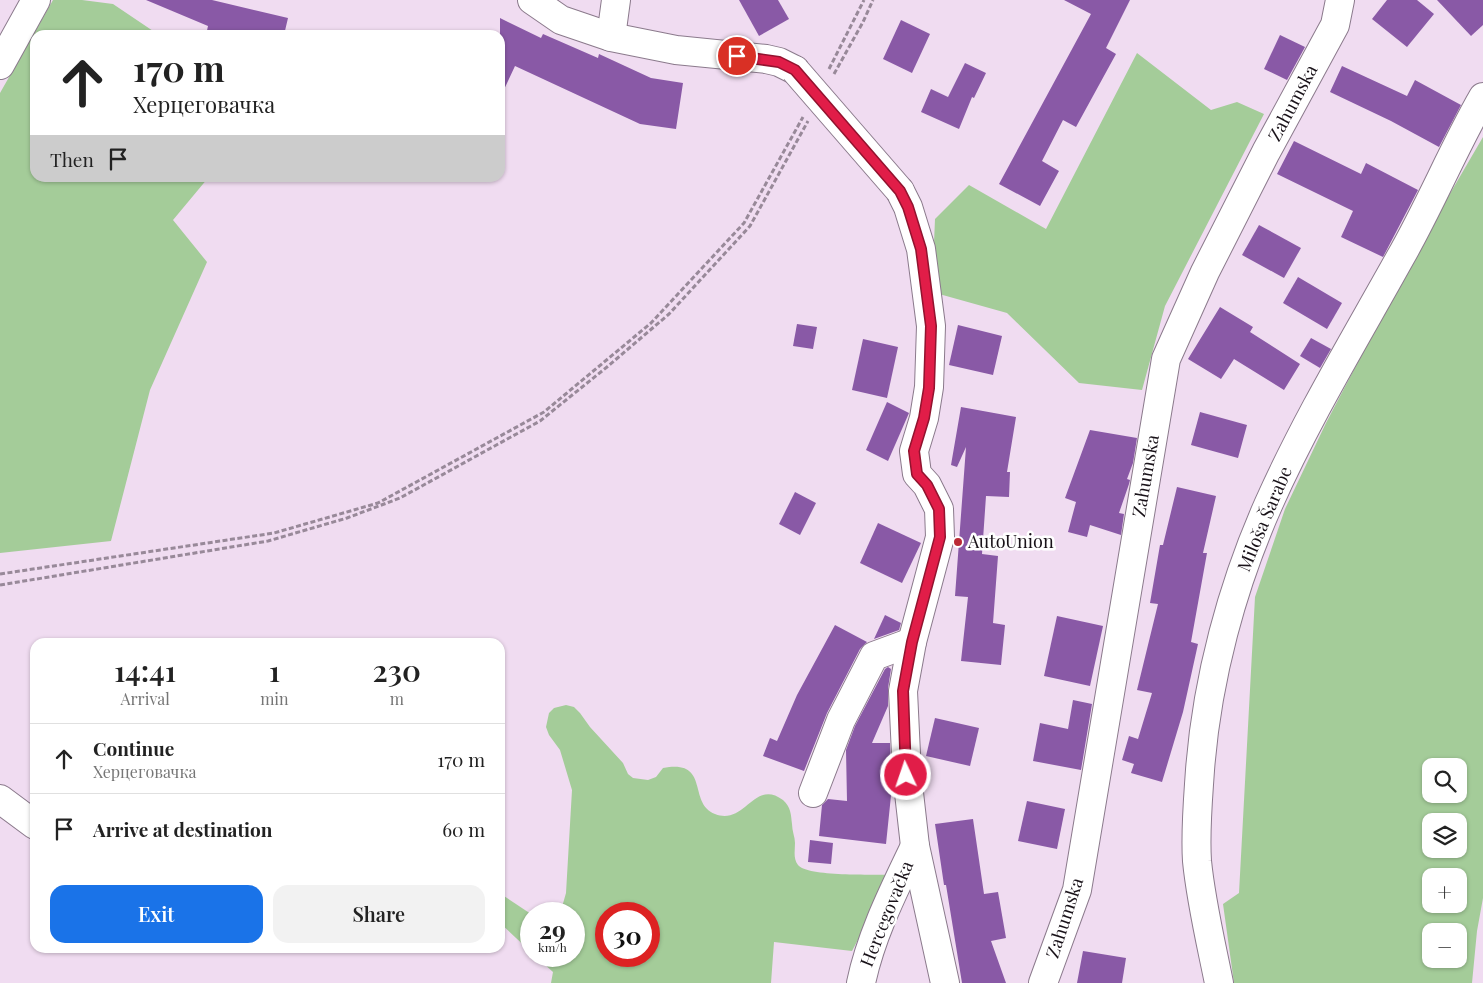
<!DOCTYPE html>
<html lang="en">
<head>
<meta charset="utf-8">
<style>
  body { margin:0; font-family:"Playfair Display",serif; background:#f2f2f2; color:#222; height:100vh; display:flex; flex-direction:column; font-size:19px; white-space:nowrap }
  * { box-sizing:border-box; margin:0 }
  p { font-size:16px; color:#767676 }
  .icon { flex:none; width:28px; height:28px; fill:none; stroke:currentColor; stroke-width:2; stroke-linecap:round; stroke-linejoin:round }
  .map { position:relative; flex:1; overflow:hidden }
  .side { position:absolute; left:30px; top:638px; width:475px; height:315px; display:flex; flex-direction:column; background:#fff; border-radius:15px; box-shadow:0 1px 4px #0004 }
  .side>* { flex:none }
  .top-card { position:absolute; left:30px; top:30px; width:475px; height:152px; border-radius:15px; box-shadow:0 1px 4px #0004; background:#fff; color:#222; overflow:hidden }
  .buttons { position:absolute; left:1422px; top:758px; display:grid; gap:10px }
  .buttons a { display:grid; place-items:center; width:45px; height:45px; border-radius:10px; background:#fff; box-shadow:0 1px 4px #0004; font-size:25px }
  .speed { position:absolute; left:520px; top:902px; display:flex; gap:10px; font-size:25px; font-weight:700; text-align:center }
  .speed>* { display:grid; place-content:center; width:65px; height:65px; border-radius:50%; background:#fff; box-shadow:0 1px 4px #0004; line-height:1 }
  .speed small { font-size:12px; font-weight:400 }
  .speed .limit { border:8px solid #d22; background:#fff; color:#111 }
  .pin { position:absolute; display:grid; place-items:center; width:42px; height:42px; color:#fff; margin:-21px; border:2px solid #fff; border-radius:50%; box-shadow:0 1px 5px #0007 }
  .me { position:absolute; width:55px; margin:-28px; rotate:357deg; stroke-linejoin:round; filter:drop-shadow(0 0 4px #0008) }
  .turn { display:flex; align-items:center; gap:18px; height:105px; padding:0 20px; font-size:22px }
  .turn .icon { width:65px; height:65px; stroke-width:2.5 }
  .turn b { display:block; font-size:35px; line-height:42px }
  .then { display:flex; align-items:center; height:48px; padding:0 20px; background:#0003; gap:10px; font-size:19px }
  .eta { display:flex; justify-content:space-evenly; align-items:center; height:85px; text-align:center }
  .eta b { font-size:30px; font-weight:600; line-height:35px }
  .action { display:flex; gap:10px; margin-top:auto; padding:10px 20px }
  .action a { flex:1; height:58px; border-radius:15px; background:#1a73e8; color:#fff; font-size:20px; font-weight:600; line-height:58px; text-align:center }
  .action a+a { background:#f2f2f2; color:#222 }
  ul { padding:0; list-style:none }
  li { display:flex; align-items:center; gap:15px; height:70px; padding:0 20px; border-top:1px solid #e0e0e0 }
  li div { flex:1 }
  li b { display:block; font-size:19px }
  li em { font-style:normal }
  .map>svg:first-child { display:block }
  .green { fill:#a4cc99; fill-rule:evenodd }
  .building { fill:#8959a6 }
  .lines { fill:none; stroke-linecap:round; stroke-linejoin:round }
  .minor-casing { stroke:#8b7a8c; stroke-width:30 }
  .path { stroke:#988999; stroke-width:3; stroke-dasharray:5 2.5; stroke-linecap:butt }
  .minor { stroke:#fff; stroke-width:28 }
  .minor-bridge-casing { stroke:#8b7a8c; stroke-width:30; stroke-linecap:butt }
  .minor-bridge { stroke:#fff; stroke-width:28 }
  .route-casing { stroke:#92132f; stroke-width:12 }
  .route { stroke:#e11d48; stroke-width:9 }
  .poi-dot { fill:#bb2a36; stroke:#fff; stroke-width:2 }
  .labels { text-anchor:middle; stroke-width:5; stroke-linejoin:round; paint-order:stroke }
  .street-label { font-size:18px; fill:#191219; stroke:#fff }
  .poi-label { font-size:18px; fill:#191219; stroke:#fff; text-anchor:start }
</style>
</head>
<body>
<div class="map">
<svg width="1483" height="983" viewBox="0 0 1483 983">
  <rect width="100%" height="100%" fill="#f0dcf1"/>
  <g class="green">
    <path d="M53 0H82L113 4 159 35H35V178H208L173 220 207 262 150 390 111 541 0 553V93Z"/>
    <path d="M1137 53 1211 110 1237 102 1264 114 1165 306 1142 390 1079 383 1007 313 932 292 935 219 969 185 1046 229Z"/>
    <path d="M1483 137V898L1477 931 1472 983H1234L1223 904 1239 893 1255 597 1285 509 1326 423 1413 257ZM1431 766H1459V794H1431ZM1431 821H1459V849H1431ZM1431 876H1459V904H1431ZM1431 931H1459V959H1431Z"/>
    <path d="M566 705 574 707 580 713 590 727 623 763 628 774 633 778 648 780 656 777 663 768C711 759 687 803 715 814 745 826 754 778 783 800 791 807 791 815 792 824 792 831 795 837 795 843 795 850 793 859 798 865 807 877 875 874 892 875L852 951 774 942 771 983H551L553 972 535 956H574V914H560L566 893 572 790 560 750 549 735 546 727 549 713 554 708ZM606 914H649V956H606Z"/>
    <path d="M504 896 531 914V952L500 923V898Z"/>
  </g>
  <g class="building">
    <path d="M146 0H212L288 18 284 35H206L208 26Z"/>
    <path d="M739 0H778L789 19 759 36Z"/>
    <path d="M1064 0H1130L1106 48 1116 54 1076 127 1063 120 1042 161 1059 171 1040 206 999 184 1091 14Z"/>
    <path d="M1387 0H1417L1434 14 1407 47 1372 19Z"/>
    <path d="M1437 0H1483V25L1471 36Z"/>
    <path d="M500 18 541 38 543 34 598 58 599 54 651 78 683 83 676 129 640 124 515 66 500 98Z"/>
    <path d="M901 20 930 34 912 73 883 59Z"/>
    <path d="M1280 35 1305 47 1287 80 1264 69Z"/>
    <path d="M965 63 986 73 974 98 972 97 959 129 921 112 931 89 948 97Z"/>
    <path d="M1342 66 1407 96 1415 80 1461 105 1439 147 1391 121 1330 92Z"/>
    <path d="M1294 141 1361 174 1366 163 1418 190 1383 257 1341 237 1353 211 1277 174Z"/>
    <path d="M1259 225 1301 248 1284 278 1242 255Z"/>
    <path d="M1298 277 1342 303 1327 329 1283 303Z"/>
    <path d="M1220 307 1253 327 1250 332 1300 364 1284 390 1234 359 1221 379 1188 359Z"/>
    <path d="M797 324 817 327 813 349 793 346Z"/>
    <path d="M958 325 1002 336 993 375 949 365Z"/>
    <path d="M1311 338 1331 349 1320 368 1300 356Z"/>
    <path d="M863 339 898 347 887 398 852 390Z"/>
    <path d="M887 402 909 413 888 461 866 450Z"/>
    <path d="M961 407 1016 417 1007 472H1010L1009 497 986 496 982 554 998 556 993 623 1005 625 1001 665 961 661 968 597 955 596 966 447 957 467 951 465Z"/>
    <path d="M1200 412 1247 425 1238 458 1191 445Z"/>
    <path d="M1090 430 1137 438 1133 463 1127 479 1130 480 1129 484 1119 513 1124 514 1121 535 1090 525 1087 537 1068 532 1076 502 1065 498Z"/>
    <path d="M1177 487 1216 496 1203 553H1207L1191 642 1198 644 1183 712 1162 782 1131 773 1134 764 1122 760 1129 736 1138 739 1152 693 1137 690 1158 604 1150 603 1160 545H1163Z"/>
    <path d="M795 492 816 503 800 535 779 524Z"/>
    <path d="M878 523 921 543 902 583 860 563Z"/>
    <path d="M885 615 901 623 899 630 874 639Z"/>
    <path d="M1057 616 1103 626 1090 686 1044 676Z"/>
    <path d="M835 625 867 642 860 649 827 713 804 771 763 756 770 738 777 741 797 695Z"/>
    <path d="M888 667 891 669 888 688V706L872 743H890L892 786 886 844 819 836 822 805 828 799 847 801 846 750 855 726 885 669Z"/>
    <path d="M1073 700 1092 704 1081 770 1033 761 1040 723 1068 729Z"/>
    <path d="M935 718 979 728 970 766 926 756Z"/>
    <path d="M1027 801 1065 809 1057 849 1018 841Z"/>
    <path d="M973 819 984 894 998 892 1006 938 991 941 1006 983H962L946 885H944L935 824Z"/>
    <path d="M810 840 833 843 831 864 808 862Z"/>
    <path d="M1083 951 1126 958 1122 983H1077Z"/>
  </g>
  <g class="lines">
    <defs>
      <g id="minor">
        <path d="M532 0 561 20 611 37 676 50 766 59 779 62 795 70"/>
        <path d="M611 37 616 0"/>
        <path d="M0 65 36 0"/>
        <path d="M900 191 908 207 921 249 931 326 929 387 924 418 914 451 917 474 927 485 939 509 940 537 912 642 903 691 907 775 915 846 945 983"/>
        <path d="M813 793 841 720 874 656 912 642"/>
        <path d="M0 799 35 825"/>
        <path d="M861 983C871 935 894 890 915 846"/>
        <path d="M1043 983 1077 890 1166 359 1205 272 1266 152 1335 25 1340 0"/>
        <path d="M1219 983C1211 943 1201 902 1197 861 1195 831 1198 800 1200 770 1207 679 1232 586 1269 503 1307 418 1355 339 1400 258 1430 206 1453 149 1483 97"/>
      </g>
    </defs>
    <use href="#minor" class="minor-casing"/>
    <g class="path">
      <path d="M829 69 864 0"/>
      <path d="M834 74 863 22 873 0"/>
      <path d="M0 574 274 533 378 503 544 412 651 323 744 223 803 117"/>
      <path d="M0 585 268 541 347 518 400 498 540 421 607 367 669 314 750 226 808 121"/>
    </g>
    <use href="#minor" class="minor"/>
    <defs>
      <path id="minor-bridge" d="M795 70 900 191"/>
    </defs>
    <use href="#minor-bridge" class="minor-bridge-casing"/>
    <use href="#minor-bridge" class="minor-bridge"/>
  </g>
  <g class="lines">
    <defs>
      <path id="route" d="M737 56 779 62 795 70 900 191 908 207 921 249 931 326 929 388 924 418 914 451 917 474 927 485 939 509 940 537 912 642 903 691 906 775"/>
    </defs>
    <use href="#route" class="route-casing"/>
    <use href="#route" class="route"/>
  </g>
  <circle class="poi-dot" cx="958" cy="542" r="5"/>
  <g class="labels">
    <g class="street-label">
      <text transform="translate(1293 103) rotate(-62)" y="6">Zahumska</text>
      <text transform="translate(1146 476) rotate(-80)" y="6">Zahumska</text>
      <text transform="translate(1265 519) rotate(-67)" y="6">Miloša Šarabe</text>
      <text transform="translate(887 914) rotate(-68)" y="6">Hercegovačka</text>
      <text transform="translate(1065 918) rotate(-72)" y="6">Zahumska</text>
    </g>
    <g class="poi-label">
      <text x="968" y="548">AutoUnion</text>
    </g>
  </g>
</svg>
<div class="buttons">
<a><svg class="icon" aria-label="search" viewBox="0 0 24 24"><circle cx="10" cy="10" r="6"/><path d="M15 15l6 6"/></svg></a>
<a><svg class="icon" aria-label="layers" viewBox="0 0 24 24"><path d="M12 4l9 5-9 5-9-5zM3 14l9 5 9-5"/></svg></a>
<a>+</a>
<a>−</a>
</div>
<div class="speed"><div>29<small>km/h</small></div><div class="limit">30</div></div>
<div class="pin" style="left:737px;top:56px;background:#d93025"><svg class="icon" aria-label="arrive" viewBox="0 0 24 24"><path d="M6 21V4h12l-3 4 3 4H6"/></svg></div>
<svg class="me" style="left:906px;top:775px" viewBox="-20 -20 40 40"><circle r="17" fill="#e11d48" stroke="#fff" stroke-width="3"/><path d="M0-11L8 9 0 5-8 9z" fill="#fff"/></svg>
<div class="top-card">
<div class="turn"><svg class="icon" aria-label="ahead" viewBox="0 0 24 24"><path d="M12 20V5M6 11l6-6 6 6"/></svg><div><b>170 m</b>Херцеговачка</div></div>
<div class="then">Then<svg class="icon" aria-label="arrive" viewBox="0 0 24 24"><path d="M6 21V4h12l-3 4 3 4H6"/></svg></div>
</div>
<section class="side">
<div class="eta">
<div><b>14:41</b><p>Arrival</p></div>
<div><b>1</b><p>min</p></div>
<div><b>230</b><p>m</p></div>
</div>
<ul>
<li><svg class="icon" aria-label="ahead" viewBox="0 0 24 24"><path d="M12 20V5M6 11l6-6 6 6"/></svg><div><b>Continue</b><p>Херцеговачка</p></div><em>170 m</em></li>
<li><svg class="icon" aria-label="arrive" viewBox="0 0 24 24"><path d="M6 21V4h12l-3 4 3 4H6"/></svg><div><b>Arrive at destination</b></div><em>60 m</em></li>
</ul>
<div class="action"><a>Exit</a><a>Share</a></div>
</section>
</div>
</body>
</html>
